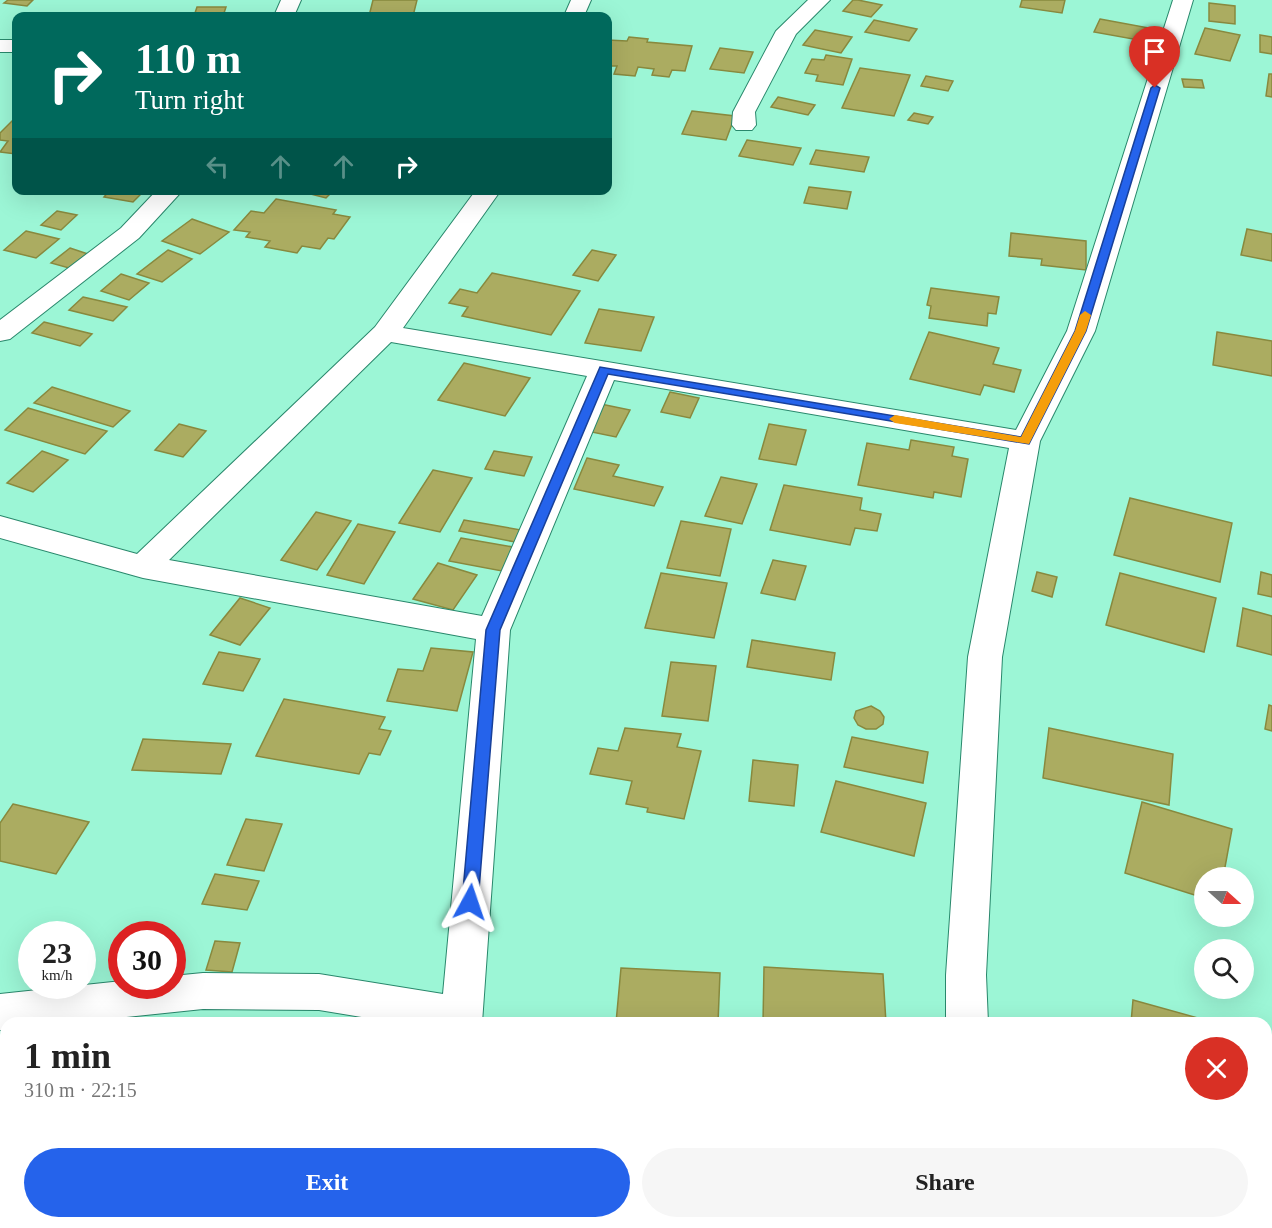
<!DOCTYPE html>
<html lang="en">
<head>
<meta charset="utf-8">
<style>
  body { margin:0; font-family:"Times New Roman",serif; background:#f6f6f6; color:#222; height:100vh; display:flex; flex-direction:column; font-size:22px; white-space:nowrap }
  * { box-sizing:border-box; margin:0 }
  p { font-size:20px; color:#767676 }
  .icon { flex:none; width:33px; height:33px; fill:none; stroke:currentColor; stroke-width:2; stroke-linecap:round; stroke-linejoin:round }
  .map { position:relative; flex:1; overflow:hidden }
  .side { position:absolute; left:0px; top:1017px; width:1272px; height:212px; display:flex; flex-direction:column; background:#fff; border-radius:18px 18px 0 0; box-shadow:0 6px 24px #0002 }
  .side>* { flex:none }
  .top-card { position:absolute; left:12px; top:12px; width:600px; height:183px; border-radius:12px; box-shadow:0 6px 24px #0002; background:#00695c; color:#fff; overflow:hidden }
  .needle { width:39px; rotate:111deg }
  .buttons { position:absolute; left:1194px; top:867px; display:grid; gap:12px }
  .buttons a { display:grid; place-items:center; width:60px; height:60px; border-radius:50%; background:#fff; box-shadow:0 6px 24px #0002; font-size:30px }
  .speed { position:absolute; left:18px; top:921px; display:flex; gap:12px; font-size:30px; font-weight:700; text-align:center }
  .speed>* { display:grid; place-content:center; width:78px; height:78px; border-radius:50%; background:#fff; box-shadow:0 6px 24px #0002; line-height:1 }
  .speed small { font-size:15px; font-weight:400 }
  .speed .limit { border:9px solid #d22; background:#fff; color:#111 }
  .pin { position:absolute; display:grid; place-items:center; width:51px; height:51px; color:#fff; margin:-62px -26px; border-radius:50% 50% 50% 0; rotate:-45deg; box-shadow:0 0 6px #0007 }
  .pin .icon { rotate:45deg }
  .me { position:absolute; width:66px; margin:-33px; rotate:5deg; stroke-linejoin:round; filter:drop-shadow(0 0 4px #0008) }
  .turn { display:flex; align-items:center; gap:21px; height:126px; padding:0 24px; font-size:27px }
  .turn .icon { width:78px; height:78px; stroke-width:2.5 }
  .turn b { display:block; font-size:42px; line-height:51px }
  .lanes { display:flex; align-items:center; height:57px; padding:0 24px; background:#0003; justify-content:center; gap:30px; direction:ltr }
  .lanes .off { opacity:.35 }
  .round { display:grid; place-items:center; flex:none; width:63px; height:63px; border-radius:32px; background:#f6f6f6 }
  .head { display:flex; align-items:center; justify-content:space-between; height:102px; padding:0 24px }
  h1 { font-size:36px; font-weight:700; line-height:45px }
  .button { display:flex; gap:12px; margin-top:auto; padding:12px 24px }
  .button a { flex:1; height:69px; border-radius:36px; background:#2563eb; color:#fff; font-size:24px; font-weight:700; line-height:69px; text-align:center }
  .button a+a { background:#f6f6f6; color:#222 }
  .map>svg:first-child { display:block }
  .building { fill:#abac61; stroke:#88893e; stroke-width:1.5 }
  .lines { fill:none; stroke-linecap:round; stroke-linejoin:round }
  .minor-casing { stroke:#29886c; stroke-width:2 }
  .minor { fill:#fff; fill-rule:evenodd }
  .route { fill:#2563eb; stroke:#184099; stroke-width:1.5 }
  .slow { fill:#f59e0b }
</style>
</head>
<body>
<div class="map">
<svg width="1272" height="1228" viewBox="0 0 1272 1228">
  <rect width="100%" height="100%" fill="#9cf6d6"/>
  <g class="building">
    <path d="M8 0H33L27 6 4 3Z"/>
    <path d="M373 0H417L413 16H369Z"/>
    <path d="M853 0H858L882 5 871 17 843 11Z"/>
    <path d="M1022 0H1065L1062 13 1020 7Z"/>
    <path d="M1209 3 1235 6V24L1209 21Z"/>
    <path d="M197 7H226L223 16H194Z"/>
    <path d="M1100 19 1149 28 1144 41 1094 32Z"/>
    <path d="M874 20 917 29 909 41 865 32Z"/>
    <path d="M1205 28 1240 35 1230 61 1195 54Z"/>
    <path d="M815 30 852 37 841 53 803 45Z"/>
    <path d="M1260 35 1272 37V54L1260 52Z"/>
    <path d="M629 37 648 39 647 42 692 46 685 71 672 70 669 77 652 75 654 69 638 67 635 76 614 74 617 66H608V40L627 41Z"/>
    <path d="M720 48 753 52 744 73 710 69Z"/>
    <path d="M826 55 852 59 843 85 816 81 818 75 805 73 812 59 824 60Z"/>
    <path d="M860 68 910 75 894 116 842 108Z"/>
    <path d="M1269 74H1272V97L1266 96Z"/>
    <path d="M926 76 953 81 948 91 921 86Z"/>
    <path d="M1182 79 1202 80 1204 88 1184 87Z"/>
    <path d="M778 97 815 105 808 115 771 107Z"/>
    <path d="M692 111 735 116 726 140 682 134Z"/>
    <path d="M914 113 933 117 928 124 908 120Z"/>
    <path d="M16 117V154L0 152 8 141 0 140V133Z"/>
    <path d="M747 140 801 148 793 165 739 156Z"/>
    <path d="M816 150 869 157 864 172 810 164Z"/>
    <path d="M809 187 851 192 847 209 804 203Z"/>
    <path d="M110 190H135L143 192 133 202 104 197Z"/>
    <path d="M295 190H334L326 198Z"/>
    <path d="M276 199 336 210 333 214 350 217 334 239 328 238 320 249 302 246 297 253 265 247 270 241 246 237 250 232 234 230 251 211 264 213Z"/>
    <path d="M57 211 77 215 61 230 41 225Z"/>
    <path d="M192 219 229 232 200 254 162 241Z"/>
    <path d="M1247 229 1272 234V261L1241 255Z"/>
    <path d="M26 231 59 239 36 258 4 250Z"/>
    <path d="M1011 233 1086 241V270L1041 265 1042 259 1009 256Z"/>
    <path d="M70 248 88 254 69 268 51 263Z"/>
    <path d="M168 250 192 259 162 282 137 274Z"/>
    <path d="M592 250 616 255 598 281 573 275Z"/>
    <path d="M492 273 580 291 551 335 462 316 468 307 449 303 460 289 477 293Z"/>
    <path d="M121 274 149 283 129 300 101 291Z"/>
    <path d="M931 288 999 297 996 314 988 313 987 326 929 318 931 306 927 305Z"/>
    <path d="M83 297 127 307 113 321 69 310Z"/>
    <path d="M599 309 654 317 641 351 585 343Z"/>
    <path d="M44 322 92 334 80 346 32 333Z"/>
    <path d="M929 332 999 348 993 364 1021 370 1014 392 984 385 980 395 910 379Z"/>
    <path d="M1217 332 1272 341V376L1213 365Z"/>
    <path d="M464 363 530 378 505 416 438 400Z"/>
    <path d="M52 387 130 411 113 427 34 403Z"/>
    <path d="M670 392 699 398 690 418 661 412Z"/>
    <path d="M596 403 630 410 616 437 582 430Z"/>
    <path d="M28 408 107 431 85 454 5 430Z"/>
    <path d="M179 424 206 431 183 457 155 450Z"/>
    <path d="M769 424 806 430 796 465 759 459Z"/>
    <path d="M911 440 954 447 952 456 968 459 961 497 934 492 933 498 858 485 867 443 909 450Z"/>
    <path d="M42 451 68 460 33 492 7 483Z"/>
    <path d="M494 451 532 457 524 476 485 469Z"/>
    <path d="M587 458 619 465 613 476 663 487 654 506 574 489Z"/>
    <path d="M433 470 472 478 440 532 399 523Z"/>
    <path d="M721 477 757 484 742 524 705 516Z"/>
    <path d="M784 485 862 498 860 510 881 514 877 531 855 528 850 545 770 530Z"/>
    <path d="M1130 498 1232 523 1220 582 1114 555Z"/>
    <path d="M316 512 351 521 317 570 281 560Z"/>
    <path d="M464 520 521 530 515 542 459 531Z"/>
    <path d="M681 521 731 529 720 576 667 568Z"/>
    <path d="M358 524 395 532 364 584 327 575Z"/>
    <path d="M461 538 513 547 502 571 449 561Z"/>
    <path d="M773 560 806 566 795 600 761 593Z"/>
    <path d="M438 563 477 575 453 610 413 599Z"/>
    <path d="M1037 572 1057 577 1052 597 1032 591Z"/>
    <path d="M1261 572 1272 575V597L1258 594Z"/>
    <path d="M661 573 727 583 714 638 645 628Z"/>
    <path d="M1120 573 1216 598 1204 652 1106 625Z"/>
    <path d="M240 598 270 608 240 645 210 635Z"/>
    <path d="M1243 608 1272 616V655L1237 646Z"/>
    <path d="M752 640 835 653 831 680 747 667Z"/>
    <path d="M431 648 473 652 457 711 387 701 398 669 423 671Z"/>
    <path d="M219 652 260 659 243 691 203 684Z"/>
    <path d="M671 662 716 666 708 721 662 716Z"/>
    <path d="M284 699 385 717 379 729 391 731 380 755 369 753 359 774 256 756Z"/>
    <path d="M1269 705 1272 706V731L1265 729Z"/>
    <path d="M871 706 880 711 884 717 883 724 876 729H866L858 725 854 718 856 711Z"/>
    <path d="M625 728 681 734 677 747 701 751 684 819 647 812 648 808 626 804 632 781 590 774 598 748 618 751Z"/>
    <path d="M1049 728 1173 754 1169 805 1043 778Z"/>
    <path d="M852 737 928 752 923 783 844 767Z"/>
    <path d="M143 739 231 744 221 774 132 770Z"/>
    <path d="M753 760 798 765 794 806 749 801Z"/>
    <path d="M836 781 926 803 914 856 821 832Z"/>
    <path d="M1142 802 1232 829 1223 878H1204V898L1125 873Z"/>
    <path d="M13 804 89 822 56 874 0 861V823Z"/>
    <path d="M246 819 282 824 264 871 227 865Z"/>
    <path d="M215 874 259 881 247 910 202 904Z"/>
    <path d="M215 941 240 943 232 972 206 970Z"/>
    <path d="M764 967 883 974 886 1023H763Z"/>
    <path d="M621 968 720 973 718 1023H616Z"/>
    <path d="M1133 1000 1198 1018V1023H1131Z"/>
    <rect x="0" y="1073" width="6" height="75"/>
    <path d="M55 1222H105L104 1228H55Z"/>
    <path d="M141 1222H189L188 1228H140Z"/>
    <path d="M259 1222H287L285 1228H257Z"/>
  </g>
  <g class="lines">
    <defs>
      <g id="minor">
        <path d="M281 0H301L294 16H274Z"/>
        <path d="M571 0H591L584 16H564Z"/>
        <path d="M808 0H830L796 34 755 112 756 125 752 130H736L732 125 733 112 776 31Z"/>
        <path d="M1173 0H1193L1095 331 1040 441 1002 657 986 975 988 1023H946V975L968 657 1009 448 614 380 510 630 482 1023H398L319 1010 203 1009 69 1023H6V1030H0V994L122 981V986H172V976L203 973 319 974 443 994 476 639 143 578 0 538V516L137 554 375 327 476 190H501L403 328 1016 430 1067 331ZM391 342 587 376 482 616 169 560Z"/>
        <rect x="0" y="40" width="16" height="12"/>
        <path d="M157 190H183L139 238 10 339 0 341V320L121 228Z"/>
        <path d="M456 1222H502L503 1228H457Z"/>
        <path d="M702 1222H816L814 1228H699Z"/>
        <rect x="945" y="1222" width="46" height="6"/>
        <path d="M1007 1222H1074L1077 1228H1009Z"/>
      </g>
    </defs>
    <use href="#minor" class="minor-casing"/>
    <use href="#minor" class="minor"/>
  </g>
  <path class="route" d="M1155 85 1160 88 1086 331 1029 444 608 374 500 630 478 902 476 907H465L462 902 486 630 600 367 1021 437 1075 331 1151 88Z"/>
  <path class="slow" d="M1085 311 1091 315 1086 331 1029 444 895 423 889 419 895 415 1021 437 1075 331 1080 315Z"/>
</svg>
<div class="buttons">
<a><svg class="needle" viewBox="-14 -14 28 28"><path d="M0-13l5 13h-10z" fill="#e53935"/><path d="M0 13l5-13h-10z" fill="#767676"/></svg></a>
<a><svg class="icon" aria-label="search" viewBox="0 0 24 24"><circle cx="10" cy="10" r="6"/><path d="M15 15l6 6"/></svg></a>
</div>
<div class="speed"><div>23<small>km/h</small></div><div class="limit">30</div></div>
<div class="pin" style="left:1155px;top:88px;background:#d93025"><svg class="icon" aria-label="arrive" viewBox="0 0 24 24"><path d="M6 21V4h12l-3 4 3 4H6"/></svg></div>
<svg class="me" style="left:470px;top:902px" viewBox="-20 -20 40 40"><path d="M0-17L14 15 0 8-14 15z" fill="#2563eb" stroke="#fff" stroke-width="4"/></svg>
<div class="top-card">
<div class="turn"><svg class="icon" aria-label="right" viewBox="0 0 24 24"><path d="M7 20v-9h11M14 6l5 5-5 5"/></svg><div><b>110 m</b>Turn right</div></div>
<div class="lanes"><svg class="icon off" aria-label="left" viewBox="0 0 24 24"><path d="M17 20v-9H6M10 6l-5 5 5 5"/></svg><svg class="icon off" aria-label="ahead" viewBox="0 0 24 24"><path d="M12 20V5M6 11l6-6 6 6"/></svg><svg class="icon off" aria-label="ahead" viewBox="0 0 24 24"><path d="M12 20V5M6 11l6-6 6 6"/></svg><svg class="icon" aria-label="right" viewBox="0 0 24 24"><path d="M7 20v-9h11M14 6l5 5-5 5"/></svg></div>
</div>
<section class="side">
<div class="head"><div><h1>1 min</h1><p>310 m · 22:15</p></div><a class="round" style="background:#d93025;color:#fff"><svg class="icon" aria-label="close" viewBox="0 0 24 24"><path d="M6 6l12 12M18 6L6 18"/></svg></a></div>
<div class="button"><a>Exit</a><a>Share</a></div>
</section>
</div>
</body>
</html>
